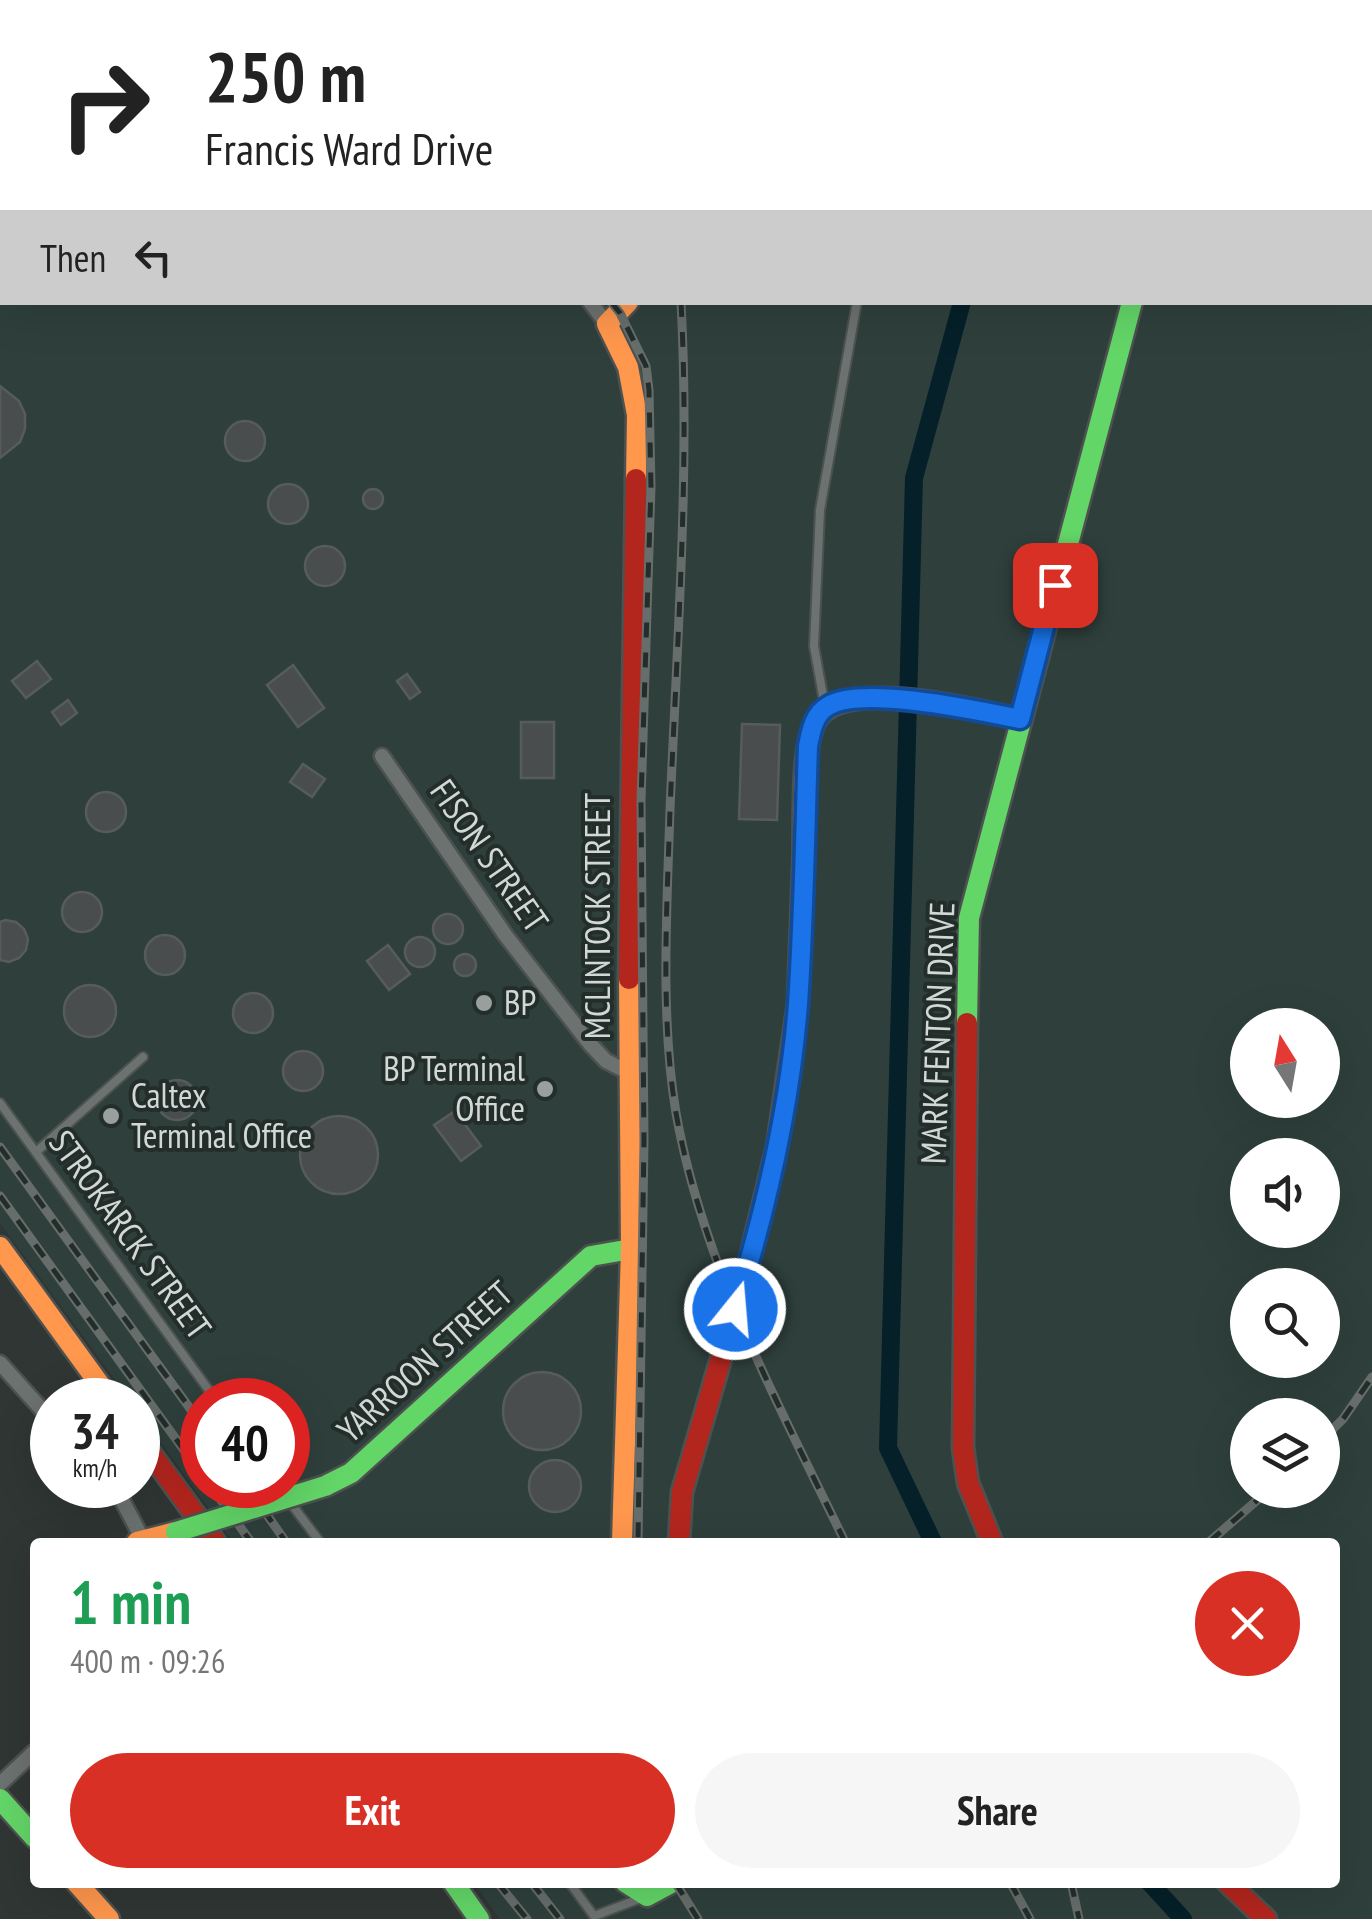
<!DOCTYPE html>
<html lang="en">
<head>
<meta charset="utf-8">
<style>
  body { margin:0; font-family:"PT Sans Narrow",sans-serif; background:#f6f6f6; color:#222; height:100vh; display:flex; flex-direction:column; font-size:38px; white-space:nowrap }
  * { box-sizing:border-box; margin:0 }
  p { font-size:32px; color:#767676 }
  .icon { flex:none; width:55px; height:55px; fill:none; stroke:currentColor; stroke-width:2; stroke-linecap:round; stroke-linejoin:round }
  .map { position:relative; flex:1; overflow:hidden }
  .side { position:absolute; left:30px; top:1538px; width:1310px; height:350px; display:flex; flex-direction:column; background:#fff; border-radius:10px; box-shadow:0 10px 40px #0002 }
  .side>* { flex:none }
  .banner { position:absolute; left:0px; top:0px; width:1372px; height:305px; box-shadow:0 10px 40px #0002; background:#fff; color:#222; overflow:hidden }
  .needle { width:65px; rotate:349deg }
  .controls { position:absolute; left:1230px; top:1008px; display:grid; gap:20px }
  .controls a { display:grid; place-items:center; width:110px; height:110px; border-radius:50%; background:#fff; box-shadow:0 10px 40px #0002; font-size:50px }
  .speed { position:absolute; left:30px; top:1378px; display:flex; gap:20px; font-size:50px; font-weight:700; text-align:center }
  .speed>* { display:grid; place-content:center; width:130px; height:130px; border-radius:50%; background:#fff; box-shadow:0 10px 40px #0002; line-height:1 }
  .speed small { font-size:25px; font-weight:400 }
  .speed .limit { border:15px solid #d22; background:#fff; color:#111 }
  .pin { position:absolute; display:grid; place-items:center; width:85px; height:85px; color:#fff; margin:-42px; border-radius:20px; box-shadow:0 5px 15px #0006 }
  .me { position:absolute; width:110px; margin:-55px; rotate:17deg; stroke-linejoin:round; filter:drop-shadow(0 0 8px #0008) }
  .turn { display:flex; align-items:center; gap:35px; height:210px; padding:0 40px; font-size:45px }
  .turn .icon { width:130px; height:130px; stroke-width:2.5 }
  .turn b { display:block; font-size:70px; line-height:85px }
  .then { display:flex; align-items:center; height:95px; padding:0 40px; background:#0003; gap:20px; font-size:38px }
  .round { display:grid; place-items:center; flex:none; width:105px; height:105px; border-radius:52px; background:#f6f6f6 }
  .head { display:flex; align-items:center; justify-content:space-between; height:170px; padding:0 40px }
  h1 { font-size:60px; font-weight:700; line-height:75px; color:#1e9e55 }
  .cta { display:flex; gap:20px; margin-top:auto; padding:20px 40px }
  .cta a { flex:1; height:115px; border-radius:60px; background:#d93025; color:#fff; font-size:40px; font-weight:700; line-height:115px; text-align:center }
  .cta a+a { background:#f6f6f6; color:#222 }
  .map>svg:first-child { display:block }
  .built { fill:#2f403c; fill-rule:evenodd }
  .water { fill:#052029 }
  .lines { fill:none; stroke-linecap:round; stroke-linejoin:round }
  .canal { stroke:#052029; stroke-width:18 }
  .building { fill:#494d4d; stroke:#565c5b; stroke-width:2.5 }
  .lane-casing { stroke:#4d5250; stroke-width:12 }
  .street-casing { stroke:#4d5250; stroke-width:19 }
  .fast-casing { stroke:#4d5250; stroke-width:25 }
  .slow-casing { stroke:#4d5250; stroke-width:25 }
  .jam-casing { stroke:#4d5250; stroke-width:25 }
  .lane { stroke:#6c7270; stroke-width:8 }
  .street { stroke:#6c7270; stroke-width:14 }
  .fast { stroke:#63d668; stroke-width:20 }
  .slow { stroke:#ff974d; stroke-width:20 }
  .jam { stroke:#b3261e; stroke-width:20 }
  .rail-casing { stroke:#676d6b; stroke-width:9 }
  .rail { stroke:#232e2b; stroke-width:5; stroke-dasharray:15; stroke-linecap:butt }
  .fast-bridge-casing { stroke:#4d5250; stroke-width:25; stroke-linecap:butt }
  .fast-bridge { stroke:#63d668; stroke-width:20 }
  .route-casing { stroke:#114b97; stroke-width:25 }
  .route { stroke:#1a73e8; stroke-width:18 }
  .poi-dot { fill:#999f9d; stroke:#232e2b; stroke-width:4 }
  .labels { text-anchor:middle; stroke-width:8; stroke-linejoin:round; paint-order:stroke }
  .street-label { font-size:35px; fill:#d1d8d6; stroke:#232e2b }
  .poi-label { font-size:35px; fill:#d1d8d6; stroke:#232e2b; text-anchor:start }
</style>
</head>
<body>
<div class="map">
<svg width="1372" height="1919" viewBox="0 0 1372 1919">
  <rect width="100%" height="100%" fill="#303634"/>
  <path class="built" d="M0 0 813 2H2V302H1370V2H1095L1372 0V1919H500L474 1883 1335 1882V1542H233L138 1411V1400H130L0 1223ZM1248 1025H1322V1100H1248ZM1248 1155H1322V1230H1248ZM1248 1285H1322V1360H1248ZM202 1400H288V1485H202ZM1248 1415H1322V1490H1248Z"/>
  <path class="water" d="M814 0H1080L823 2Z"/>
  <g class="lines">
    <g class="canal">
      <path d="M933 1542 888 1448 914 478 962 302"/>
      <path d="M1149 1882 1183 1919"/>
    </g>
  </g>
  <g class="building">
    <path d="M0 386 19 401 25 414V429L20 442 0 458Z"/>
    <circle cx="245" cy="441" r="20"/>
    <circle cx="288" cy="504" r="20"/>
    <circle cx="373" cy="499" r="10"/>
    <circle cx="325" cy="566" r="20"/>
    <path d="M37 661 51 679 26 698 12 681Z"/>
    <path d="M293 665 324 708 298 727 267 685Z"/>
    <path d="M407 674 420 692 410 699 397 681Z"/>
    <path d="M68 700 77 713 61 725 52 712Z"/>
    <rect x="521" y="722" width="33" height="56"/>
    <path d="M742 724 780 725 777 820 739 819Z"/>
    <path d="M303 764 325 779 312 797 290 782Z"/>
    <circle cx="106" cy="812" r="20"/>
    <circle cx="82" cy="912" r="20"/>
    <circle cx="448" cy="929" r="15"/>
    <path d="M5 920 16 922 24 929 28 939 26 950 19 958 9 962 0 960V922Z"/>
    <circle cx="165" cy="955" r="20"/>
    <circle cx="420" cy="952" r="15"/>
    <path d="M388 945 410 974 389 990 367 961Z"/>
    <circle cx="465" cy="965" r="11"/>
    <circle cx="90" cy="1011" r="26"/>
    <circle cx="253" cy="1013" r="20"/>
    <circle cx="303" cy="1071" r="20"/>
    <circle cx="177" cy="1100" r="20"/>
    <path d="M455 1111 481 1146 461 1161 434 1125Z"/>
    <circle cx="339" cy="1155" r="39"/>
    <circle cx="542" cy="1411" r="39"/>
    <circle cx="555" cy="1486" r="26"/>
  </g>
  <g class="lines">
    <defs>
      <g id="lane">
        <path d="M1189 2V0"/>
        <path d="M1288 2V0"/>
        <path d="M1370 163H1372"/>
        <path d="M825 707 814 646 820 510 857 302"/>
        <path d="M0 1103 216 1400"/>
        <path d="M36 1152 143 1057"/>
        <path d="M277 1485 320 1542"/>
        <path d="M569 1882 594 1916 644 1897"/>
      </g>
      <g id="street">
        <path d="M0 193 2 196"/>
        <path d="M0 261 2 259"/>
        <path d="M590 302 607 324"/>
        <path d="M382 756 506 936 590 1044 606 1061 630 1073"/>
        <path d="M0 1363 52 1421"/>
        <path d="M109 1485 121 1498 143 1540"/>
        <path d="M0 1784 35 1751"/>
      </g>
      <g id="fast">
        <path d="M629 0 630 2"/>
        <path d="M967 1023 969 918 1132 302"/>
        <path d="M325 1486 351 1473 591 1256 631 1249"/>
        <path d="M0 1799 35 1838"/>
        <path d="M453 1882 479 1919"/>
        <path d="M625 1882 647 1896 673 1882"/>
      </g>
      <g id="slow">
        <path d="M628 302 607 324 628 367 637 415 636 479"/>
        <path d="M803 871C805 832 800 757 814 724 835 673 978 711 1020 719"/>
        <path d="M0 1247 111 1400"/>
        <path d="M137 1542 176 1532"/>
        <path d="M622 1542 631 1249 629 979"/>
        <path d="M76 1882 109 1919"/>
      </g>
      <g id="jam">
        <path d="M689 0 698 2"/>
        <path d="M629 979 636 479"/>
        <path d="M967 1023 963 1448 968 1483 992 1542"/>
        <path d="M138 1436 215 1542"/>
        <path d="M679 1542 682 1492 748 1266 777 1147 798 1004 803 871"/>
        <path d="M1227 1882 1266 1919"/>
      </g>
    </defs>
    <use href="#lane" class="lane-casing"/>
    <use href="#street" class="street-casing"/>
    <use href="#fast" class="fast-casing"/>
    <use href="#slow" class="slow-casing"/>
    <use href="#jam" class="jam-casing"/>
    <use href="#lane" class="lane"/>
    <use href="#street" class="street"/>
    <use href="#fast" class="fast"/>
    <use href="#slow" class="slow"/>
    <use href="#jam" class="jam"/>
    <defs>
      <g id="rail">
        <path d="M504 0 523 2"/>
        <path d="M0 27H2"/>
        <path d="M0 114 2 116"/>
        <path d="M611 302 620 313 646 366 649 390 651 487 641 801 644 1141 638 1542"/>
        <path d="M681 302C690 471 677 641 670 810 667 908 660 1017 676 1113 703 1266 779 1405 845 1542"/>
        <path d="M0 1147 202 1425"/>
        <path d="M0 1196 202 1475"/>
        <path d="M1322 1440 1343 1419 1372 1377"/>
        <path d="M210 1485 251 1542"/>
        <path d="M246 1485 286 1542"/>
        <path d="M1209 1542 1269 1490"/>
        <path d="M497 1882 527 1919"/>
        <path d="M531 1882 560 1919"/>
        <path d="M675 1882 698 1919"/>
        <path d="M1010 1882 1030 1919"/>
        <path d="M1071 1882 1079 1919"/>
      </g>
    </defs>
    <use href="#rail" class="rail-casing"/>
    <use href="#rail" class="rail"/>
    <defs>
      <path id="fast-bridge" d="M176 1532 325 1486"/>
    </defs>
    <use href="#fast-bridge" class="fast-bridge-casing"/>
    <use href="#fast-bridge" class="fast-bridge"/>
  </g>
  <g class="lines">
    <defs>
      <path id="route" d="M735 1309C766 1210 790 1107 798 1004 804 919 805 832 808 746 811 731 814 714 828 706 861 685 980 711 1020 719L1055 585"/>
    </defs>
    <use href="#route" class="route-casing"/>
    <use href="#route" class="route"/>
  </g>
  <g class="poi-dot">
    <circle cx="484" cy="1003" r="10"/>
    <circle cx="545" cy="1089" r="10"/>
    <circle cx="111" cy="1116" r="10"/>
  </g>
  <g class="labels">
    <g class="street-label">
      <text transform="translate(489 856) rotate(55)" y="12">FISON STREET</text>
      <text transform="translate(598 916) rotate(-90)" y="12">MCLINTOCK STREET</text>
      <text transform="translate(938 1033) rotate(-88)" y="12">MARK FENTON DRIVE</text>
      <text transform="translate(130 1235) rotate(54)" y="12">STROKARCK STREET</text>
      <text transform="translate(425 1362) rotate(-42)" y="12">YARROON STREET</text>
    </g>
    <g class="poi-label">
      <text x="504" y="1015">BP</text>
      <text x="525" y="1081" text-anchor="end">BP Terminal<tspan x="525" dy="40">Office</tspan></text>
      <text x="131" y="1108">Caltex<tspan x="131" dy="40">Terminal Office</tspan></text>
    </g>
  </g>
</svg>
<div class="controls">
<a><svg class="needle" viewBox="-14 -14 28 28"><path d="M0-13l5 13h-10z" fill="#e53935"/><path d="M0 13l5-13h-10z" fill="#767676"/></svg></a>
<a><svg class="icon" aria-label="sound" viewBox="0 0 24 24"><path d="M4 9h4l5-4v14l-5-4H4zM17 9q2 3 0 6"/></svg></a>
<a><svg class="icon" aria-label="search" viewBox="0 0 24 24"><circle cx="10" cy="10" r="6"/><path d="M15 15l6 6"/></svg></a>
<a><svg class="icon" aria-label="layers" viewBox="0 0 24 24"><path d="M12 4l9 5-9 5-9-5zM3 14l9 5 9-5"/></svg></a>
</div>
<div class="speed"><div>34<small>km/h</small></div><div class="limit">40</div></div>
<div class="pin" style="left:1055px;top:585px;background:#d93025"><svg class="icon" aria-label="arrive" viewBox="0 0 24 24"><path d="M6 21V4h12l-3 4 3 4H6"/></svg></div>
<svg class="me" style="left:735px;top:1309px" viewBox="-20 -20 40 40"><circle r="17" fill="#1a73e8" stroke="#fff" stroke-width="3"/><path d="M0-11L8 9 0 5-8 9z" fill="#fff"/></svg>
<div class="banner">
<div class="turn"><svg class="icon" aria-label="right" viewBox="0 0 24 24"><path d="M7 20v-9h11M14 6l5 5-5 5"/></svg><div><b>250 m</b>Francis Ward Drive</div></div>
<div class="then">Then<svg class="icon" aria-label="left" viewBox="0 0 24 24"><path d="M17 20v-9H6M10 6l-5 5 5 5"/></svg></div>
</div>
<section class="side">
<div class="head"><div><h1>1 min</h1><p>400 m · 09:26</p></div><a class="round" style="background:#d93025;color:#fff"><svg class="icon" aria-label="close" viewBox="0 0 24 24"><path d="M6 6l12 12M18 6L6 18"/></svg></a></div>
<div class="cta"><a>Exit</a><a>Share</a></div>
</section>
</div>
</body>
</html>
